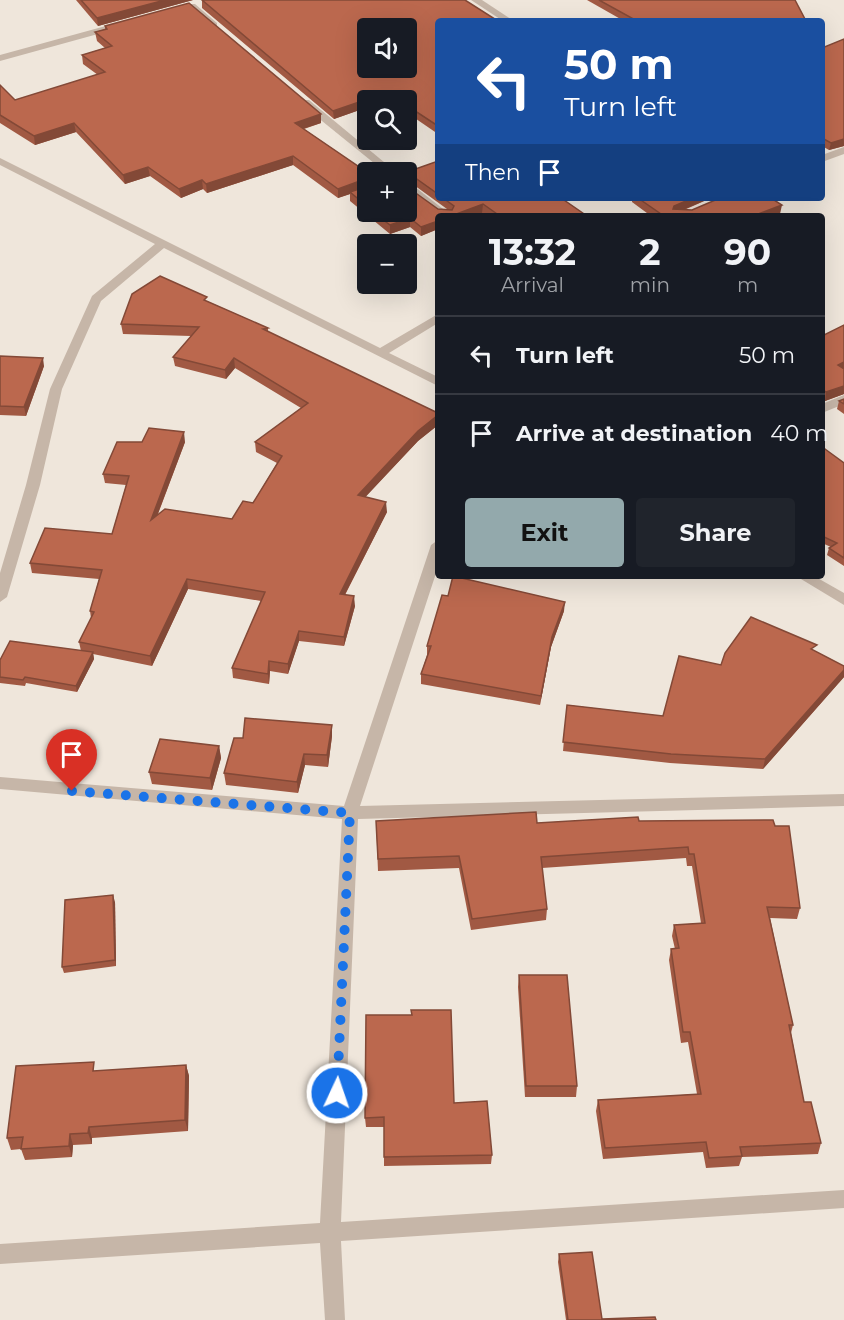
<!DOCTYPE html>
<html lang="en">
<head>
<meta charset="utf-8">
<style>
  body { margin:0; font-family:Montserrat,sans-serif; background:#20242c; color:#f1f3f6; height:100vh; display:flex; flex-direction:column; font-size:22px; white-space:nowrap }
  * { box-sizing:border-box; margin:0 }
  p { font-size:20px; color:#9ea1a6 }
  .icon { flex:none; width:33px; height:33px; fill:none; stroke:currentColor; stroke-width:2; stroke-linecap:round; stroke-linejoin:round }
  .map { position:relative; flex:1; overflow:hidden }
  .sheet { position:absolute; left:435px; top:213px; width:390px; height:366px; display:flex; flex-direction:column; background:#171b24; border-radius:6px; box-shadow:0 6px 24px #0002 }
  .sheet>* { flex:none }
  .hud { position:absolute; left:435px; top:18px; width:390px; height:183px; border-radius:6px; box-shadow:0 6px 24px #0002; background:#1a4fa0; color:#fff; overflow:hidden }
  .buttons { position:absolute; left:357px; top:18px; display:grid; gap:12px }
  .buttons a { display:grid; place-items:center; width:60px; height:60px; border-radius:6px; background:#171b24; box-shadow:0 6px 24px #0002; font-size:30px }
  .pin { position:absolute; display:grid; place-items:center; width:51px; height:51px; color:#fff; margin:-62px -26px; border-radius:50% 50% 50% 0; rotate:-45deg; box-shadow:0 0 6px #0007 }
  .pin .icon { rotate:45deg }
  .me { position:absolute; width:66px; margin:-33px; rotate:3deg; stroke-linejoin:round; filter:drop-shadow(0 0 4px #0008) }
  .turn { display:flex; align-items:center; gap:21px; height:126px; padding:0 30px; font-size:27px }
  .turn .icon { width:78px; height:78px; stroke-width:2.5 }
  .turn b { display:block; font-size:42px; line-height:51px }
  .then { display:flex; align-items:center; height:57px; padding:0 30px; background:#0003; gap:12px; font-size:22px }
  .eta { display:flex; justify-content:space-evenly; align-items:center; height:102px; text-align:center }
  .eta b { font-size:36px; font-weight:700; line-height:42px }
  .button { display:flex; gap:12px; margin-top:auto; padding:12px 30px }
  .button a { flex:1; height:69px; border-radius:6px; background:#93a9ac; color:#111; font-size:24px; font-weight:700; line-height:69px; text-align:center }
  .button a+a { background:#20242c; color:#f1f3f6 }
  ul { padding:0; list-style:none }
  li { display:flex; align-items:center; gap:18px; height:78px; padding:0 30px; border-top:2px solid #363941 }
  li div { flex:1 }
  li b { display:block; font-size:22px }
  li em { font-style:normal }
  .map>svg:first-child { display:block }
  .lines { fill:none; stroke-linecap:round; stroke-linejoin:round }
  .minor { fill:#c6b6a8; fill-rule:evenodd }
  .wall { fill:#a15943 }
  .shaded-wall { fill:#834937 }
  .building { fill:#bb684e; stroke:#834937; stroke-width:1.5; fill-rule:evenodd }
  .route { stroke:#1a73e8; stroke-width:10; stroke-dasharray:0 18 }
</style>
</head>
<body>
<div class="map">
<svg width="844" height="1320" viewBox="0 0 844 1320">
  <rect width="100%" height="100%" fill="#efe6db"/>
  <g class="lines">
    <g class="minor">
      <path d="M471 0H482L514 21H503Z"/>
      <path d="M189 4H195L217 23V27H211L189 8Z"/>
      <path d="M113 24 118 27 116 29 0 61V55Z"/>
      <path d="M301 100H309L396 172H385L301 104Z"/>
      <path d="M844 147V154L822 162V155Z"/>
      <path d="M0 158 380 348 438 314V323L389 353 438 377V386L164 248 101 301 62 389 40 485 7 597 0 602V573L26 485 50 389 92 296 155 244 0 165Z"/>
      <path d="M406 182 410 183 452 216H439L406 191Z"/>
      <path d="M844 395V404L822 413V404Z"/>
      <path d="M438 540V567L360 806 844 794V806L358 819 341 1222 844 1190V1208L341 1241 345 1320H325L320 1243 0 1264V1244L320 1223 342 819 0 789V777L344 806 431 545Z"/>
      <path d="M796 576H814L844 593V605Z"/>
    </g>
  </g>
  <g class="wall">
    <path d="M76 0H193L98 26Z"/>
    <path d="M202 0 438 21V134L406 112V100H368V107L334 119 202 8Z"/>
    <path d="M587 0H795L806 21H624Z"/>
    <path d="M105 26 321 123 304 129 368 173V212H406L438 209H447L407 180V172L438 161V198H561L587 216H487L482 213 473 216H438V229L421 236 410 227 390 234 350 201V194L338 198 293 165 207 193 203 189 181 198 150 176 125 184 76 132 35 145 0 123V85L15 100 98 75 83 64 82 55 105 48 97 41 95 32 105 29Z"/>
    <path d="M844 39V146L829 150 822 146V48Z"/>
    <path d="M632 198H711L684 210 780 214 774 216H651L632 202Z"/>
    <path d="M207 301 268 328V332L438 413V425L418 441 365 497 387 512 345 595 355 606 344 646 299 641 288 674 270 671 269 684 233 678 232 668 261 601 188 589 152 666 93 654 94 659 77 692 26 683 25 686 0 683V660L81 651 79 642 91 618 90 611 99 579 32 573 30 563 112 534 126 485 105 483 103 474 142 442H185L158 514 232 519 253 503 277 463 256 452 255 442 301 408 235 368 226 379 175 366 173 357 191 336 123 334 121 324Z"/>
    <path d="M844 325V394L825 401 822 399V336Z"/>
    <path d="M0 356 44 366 26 416 0 415Z"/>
    <path d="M844 399V414L837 409 839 401Z"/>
    <path d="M822 451 844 463V566L827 555 829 548 831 547 822 543Z"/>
    <path d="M564 611 551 647 540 705 421 684V674L427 655V646Z"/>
    <path d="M815 651 844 666V677L763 769 670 763 563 751 567 705 663 716 721 665Z"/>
    <path d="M332 725V736L328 767 305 765 298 793 226 785 224 773 243 738Z"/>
    <path d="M219 746 221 758 212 790 152 784 149 772Z"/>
    <path d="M376 821 537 823 639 821 775 826 800 908 797 919 770 918 793 1025 791 1033 804 1102 821 1143 818 1154 742 1157 739 1166 706 1168 703 1152 603 1159 596 1111 598 1100 697 1094 688 1042 681 1043 669 960 671 949H675L672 936 674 925 701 923 692 866H687L686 858 542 868 547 909 546 920 471 930 459 868 378 871Z"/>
    <path d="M115 902 116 966 64 973 62 967Z"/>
    <path d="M519 975 577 1086 576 1097H525L518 987Z"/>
    <path d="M411 1010 454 1103 492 1155 491 1164 384 1166V1127H366L365 1118 411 1015Z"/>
    <path d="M186 1065 189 1076 188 1131 92 1138V1144L73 1145 72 1157 25 1160 21 1149 11 1150 7 1138 97 1071Z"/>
    <path d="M559 1254 602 1319 656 1320H566L558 1262Z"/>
  </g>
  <g class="shaded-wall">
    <path d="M165 0H193L98 26 97 18Z"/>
    <path d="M388 92 389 100H368V107L334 119 333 111Z"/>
    <path d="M321 114V123L296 131 295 123Z"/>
    <path d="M74 123 76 132 35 145 34 136Z"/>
    <path d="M844 139V146L829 150 831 143Z"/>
    <path d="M293 156V165L207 193 206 184Z"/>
    <path d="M148 167 150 176 125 184 123 175Z"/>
    <path d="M368 178V187L350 192V194L338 198V189Z"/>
    <path d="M202 180 203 189 181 198 179 189Z"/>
    <path d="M693 198H711L673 214 674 206Z"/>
    <path d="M483 204 482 213 473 216H451Z"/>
    <path d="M782 205 780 214 774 216H753Z"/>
    <path d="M410 218V227L390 234V225Z"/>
    <path d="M438 221V229L421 236V227Z"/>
    <path d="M43 358 44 366 26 416 24 407Z"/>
    <path d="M234 358 235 368 226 379 225 370Z"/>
    <path d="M844 362V369L838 365Z"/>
    <path d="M844 386V394L825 401 826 392Z"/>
    <path d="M438 415V425L418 441 358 505V495L418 431Z"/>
    <path d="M184 432 185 442 152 529 151 520Z"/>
    <path d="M386 502 387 512 340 604V594Z"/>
    <path d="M187 579 188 589 152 666 150 656Z"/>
    <path d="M354 596 355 606 344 646V637Z"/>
    <path d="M565 602 564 611 551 647 540 705 541 696 552 637Z"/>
    <path d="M299 631V641L288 674V664Z"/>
    <path d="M93 652 94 659 77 692 76 686Z"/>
    <path d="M269 661 270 671 269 684 268 674Z"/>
    <path d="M844 670V677L763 769 765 759Z"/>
    <path d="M332 725V736L328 767 327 755Z"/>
    <path d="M219 746 221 758 212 790 210 778Z"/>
    <path d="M304 754 305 765 298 793 297 782Z"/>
    <path d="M113 895 115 902 116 966 115 960Z"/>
    <path d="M186 1065 189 1076 188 1131 185 1120Z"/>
    <path d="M89 1127 92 1138V1144L88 1133Z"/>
    <path d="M70 1134 73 1145 72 1157 69 1146Z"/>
  </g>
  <g class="building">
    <path d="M81 0H165L97 18Z"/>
    <path d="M202 0H465L498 21H438V126L406 105V100H401L388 92 333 111ZM368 28H406V68H368Z"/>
    <path d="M599 0H795L806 21H637Z"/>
    <path d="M189 3 321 114 295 123 368 173V178L338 189 293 156 206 184 202 180 179 189 148 167 123 175 74 123 34 136 0 115V85L15 100 105 72 82 55 112 46 95 32 107 29 105 26Z"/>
    <path d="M844 39V139L831 143 822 138V48Z"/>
    <path d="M438 161V194L407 172Z"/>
    <path d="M368 186V207L350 192Z"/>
    <path d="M406 186 438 209 452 210 454 206 443 198H561L587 216H500L483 204 451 216H438V221L421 227 410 218 390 225 373 212H406Z"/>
    <path d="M638 198H693L674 206 673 209 692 210 720 198H771L782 205 753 216H664Z"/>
    <path d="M160 276 207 297 204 300 268 328 263 329 438 413V415L418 431 358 495 386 502 340 594 354 596 344 637 299 631 288 664 269 661 268 674 232 668 265 592 187 579 150 656 79 642 94 612 90 611 102 570 30 563 45 528 112 534 129 476 103 474 117 442H142L149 428 184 432 151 520 165 509 232 519 243 501 253 503 282 456 255 442 308 403 234 358 225 370 173 357 199 327 121 324 132 294Z"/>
    <path d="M844 325V362L838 365 844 369V386L826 392 822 389V336Z"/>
    <path d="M0 356 43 358 24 407 0 406Z"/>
    <path d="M844 399V404L839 401Z"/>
    <path d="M825 449 844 463V558L829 548 837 543 822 536V451Z"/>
    <path d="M453 576 565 602 552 637 541 696 421 674 431 646H427L442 595 448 596Z"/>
    <path d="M751 617 817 645 811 649 844 666V670L765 759 671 754 563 742 567 705 663 716 679 656 721 665 725 653Z"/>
    <path d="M10 641 93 652 76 686 25 677 23 680 0 677V660Z"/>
    <path d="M245 718 332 725 327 755 304 754 297 782 224 773 234 738H243Z"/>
    <path d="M160 739 219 746 210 778 149 772Z"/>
    <path d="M536 812 537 823 638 817 639 821 773 820 775 826H789L800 908 767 907 793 1025H789L804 1102H811L821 1143 740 1147 742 1156 709 1158 706 1142 605 1148 598 1100 701 1094 690 1032H683L671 949 679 948 674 925 705 923 694 854H689L688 847 541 857 547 909 472 919 459 856 378 859 376 821Z"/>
    <path d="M113 895 115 960 62 967 65 900Z"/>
    <path d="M519 975H567L577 1086H526Z"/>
    <path d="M411 1010H451L454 1103 487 1101 492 1155 384 1157V1117L365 1118 366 1015H412Z"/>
    <path d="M94 1062 93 1071 186 1065 185 1120 89 1127 88 1133 70 1134 69 1146 21 1149 23 1137 7 1138 16 1066Z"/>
    <path d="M592 1252 602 1319 655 1317 656 1320H568L559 1254Z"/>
  </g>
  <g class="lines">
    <path class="route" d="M72 791 350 813 337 1093"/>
  </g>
</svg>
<div class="buttons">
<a><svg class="icon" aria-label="sound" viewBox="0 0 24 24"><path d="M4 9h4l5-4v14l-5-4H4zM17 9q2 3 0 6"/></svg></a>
<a><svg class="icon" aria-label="search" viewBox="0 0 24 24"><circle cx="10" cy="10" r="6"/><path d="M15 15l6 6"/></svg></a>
<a>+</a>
<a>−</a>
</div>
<div class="pin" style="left:72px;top:791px;background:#d93025"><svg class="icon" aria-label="arrive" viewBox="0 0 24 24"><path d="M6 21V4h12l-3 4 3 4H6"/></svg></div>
<svg class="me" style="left:337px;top:1093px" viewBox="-20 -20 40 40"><circle r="17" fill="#1a73e8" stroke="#fff" stroke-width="3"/><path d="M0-11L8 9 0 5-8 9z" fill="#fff"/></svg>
<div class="hud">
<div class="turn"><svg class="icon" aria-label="left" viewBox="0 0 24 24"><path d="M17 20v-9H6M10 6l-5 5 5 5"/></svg><div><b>50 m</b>Turn left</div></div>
<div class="then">Then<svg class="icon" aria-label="arrive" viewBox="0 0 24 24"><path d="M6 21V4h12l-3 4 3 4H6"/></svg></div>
</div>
<section class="sheet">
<div class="eta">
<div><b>13:32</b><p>Arrival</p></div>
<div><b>2</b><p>min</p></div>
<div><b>90</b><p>m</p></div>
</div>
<ul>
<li><svg class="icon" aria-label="left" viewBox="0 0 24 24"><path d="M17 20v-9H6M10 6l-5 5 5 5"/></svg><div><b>Turn left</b></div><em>50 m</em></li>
<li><svg class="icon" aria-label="arrive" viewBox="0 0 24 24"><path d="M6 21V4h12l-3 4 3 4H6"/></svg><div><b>Arrive at destination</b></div><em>40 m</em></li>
</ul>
<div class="button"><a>Exit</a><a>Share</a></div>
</section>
</div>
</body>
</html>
